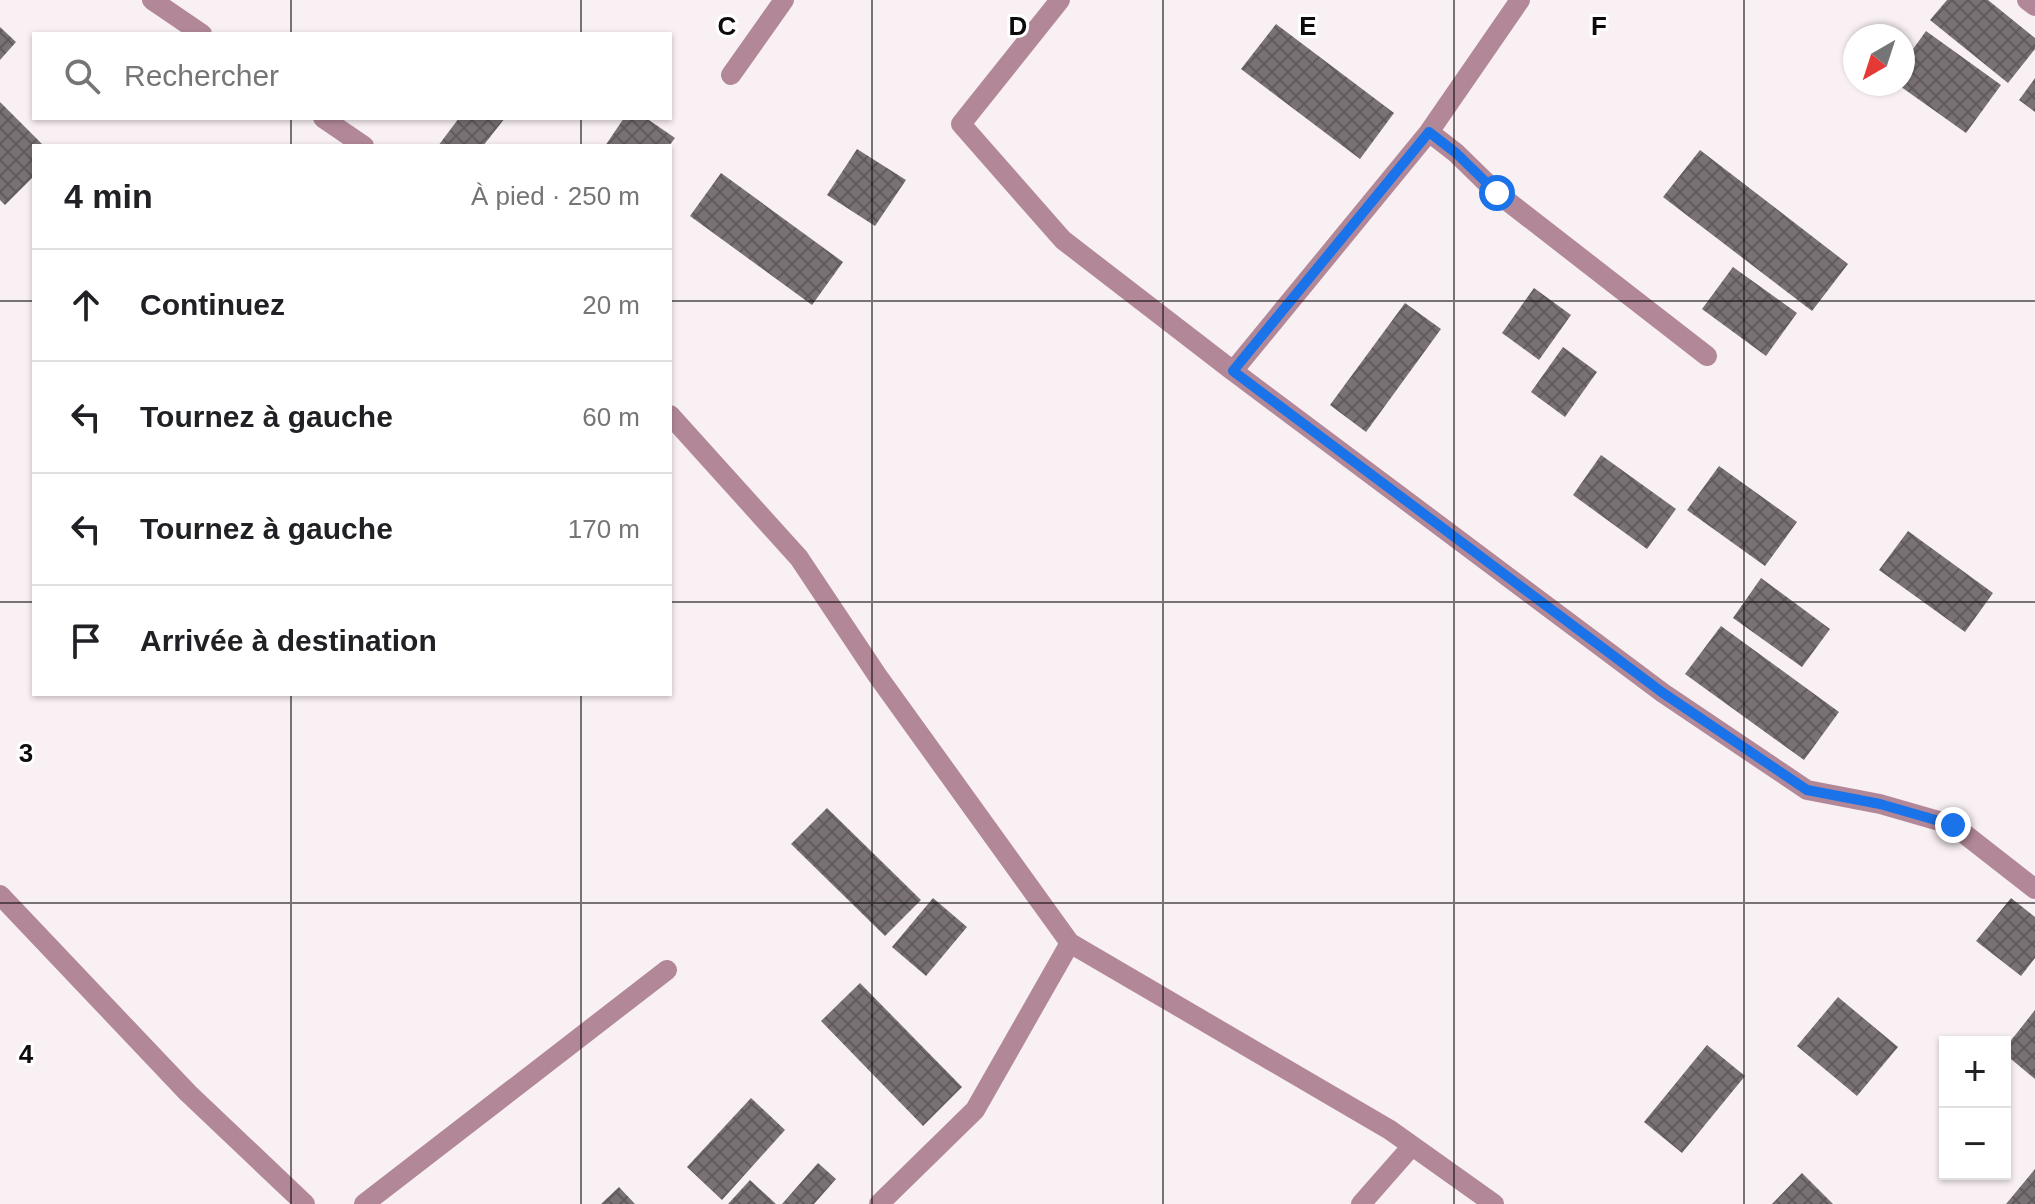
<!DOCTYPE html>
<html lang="fr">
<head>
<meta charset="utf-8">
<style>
	:root { --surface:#fff; --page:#f2f2f2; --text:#202124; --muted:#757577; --line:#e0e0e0 }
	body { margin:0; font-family:Arial,sans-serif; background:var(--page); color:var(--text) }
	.controls { position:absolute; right:24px; bottom:24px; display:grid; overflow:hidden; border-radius:0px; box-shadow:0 2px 6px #0004 }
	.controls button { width:72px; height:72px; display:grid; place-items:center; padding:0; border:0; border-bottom:2px solid var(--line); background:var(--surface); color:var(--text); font:40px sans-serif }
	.compass { position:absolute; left:1843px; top:24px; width:72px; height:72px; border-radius:50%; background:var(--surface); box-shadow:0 2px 6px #0004; rotate:219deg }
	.stop { position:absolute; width:24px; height:24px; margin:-18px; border:6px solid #1a73e8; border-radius:50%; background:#fff }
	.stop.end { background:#1a73e8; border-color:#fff; box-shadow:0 2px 8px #0008 }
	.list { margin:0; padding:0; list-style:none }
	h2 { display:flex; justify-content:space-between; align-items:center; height:104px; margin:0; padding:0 32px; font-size:34px }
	h2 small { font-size:26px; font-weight:400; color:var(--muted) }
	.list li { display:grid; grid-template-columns:52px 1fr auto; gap:24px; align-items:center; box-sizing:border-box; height:112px; padding:0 32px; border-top:2px solid var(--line) }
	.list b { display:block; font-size:30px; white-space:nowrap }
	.list em { font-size:26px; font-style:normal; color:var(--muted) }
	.icon { flex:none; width:44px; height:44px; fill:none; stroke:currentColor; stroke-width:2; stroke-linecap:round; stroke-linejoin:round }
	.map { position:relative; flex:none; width:2035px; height:1204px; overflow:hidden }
	.search { position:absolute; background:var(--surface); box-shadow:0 2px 6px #0004; left:32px; top:32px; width:640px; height:88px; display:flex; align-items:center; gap:20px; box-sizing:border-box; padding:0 28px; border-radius:0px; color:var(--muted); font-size:30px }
	.panel { position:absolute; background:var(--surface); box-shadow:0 2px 6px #0004; left:32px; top:144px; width:640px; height:552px; border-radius:0px }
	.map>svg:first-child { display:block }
	.building { fill:url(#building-cross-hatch) }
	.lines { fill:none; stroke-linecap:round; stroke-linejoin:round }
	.minor { stroke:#b28898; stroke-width:20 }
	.route { stroke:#1a73e8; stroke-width:10 }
	.grid { fill:none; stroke:#0e0b0c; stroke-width:2; stroke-opacity:0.55 }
	.grid-label { font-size:26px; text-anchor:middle; font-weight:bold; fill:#0e0b0c; stroke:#fff; stroke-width:6; stroke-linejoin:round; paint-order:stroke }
</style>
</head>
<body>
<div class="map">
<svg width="2035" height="1204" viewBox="0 0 2035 1204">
	<defs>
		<pattern id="building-cross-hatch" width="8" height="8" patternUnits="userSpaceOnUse" patternTransform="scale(2)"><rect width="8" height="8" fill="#797174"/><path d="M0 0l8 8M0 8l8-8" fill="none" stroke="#625b5e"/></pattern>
	</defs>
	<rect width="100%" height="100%" fill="#f9f0f3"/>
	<!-- building -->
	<path class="building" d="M1947,0H1988L2035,38V49L2008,83L1930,20Z
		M1276,24L1394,113L1360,159L1241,69Z
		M0,27L16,42L0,60Z
		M1926,31L2001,85L1966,133L1897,84H1903V63Z
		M2035,78V112L2019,100Z
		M0,102L44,146H34V176L5,205L0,200Z
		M459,118H505L483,146H438Z
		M624,118H646L675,138L669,146H605Z
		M857,149L906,180L875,226L827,195Z
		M1700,150L1848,264L1812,311L1663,197Z
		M721,173L843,262L812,305L690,216Z
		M1733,267L1797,313L1766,356L1702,309Z
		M1534,288L1571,315L1539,360L1502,333Z
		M1405,303L1441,329L1366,432L1330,405Z
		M1563,347L1597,372L1565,417L1531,392Z
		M1601,455L1676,509L1647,549L1573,495Z
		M1719,466L1797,522L1765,566L1687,510Z
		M1908,531L1993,593L1965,632L1879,570Z
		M1761,578L1830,629L1802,667L1733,618Z
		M1721,626L1839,712L1804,760L1685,674Z
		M827,808L921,900L885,936L791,844Z
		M933,898L967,927L926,976L892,947Z
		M2011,898L2035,917V958L2021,976L1976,941Z
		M860,983L962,1087L923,1126L821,1021Z
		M1838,997L1898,1047L1857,1096L1797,1046Z
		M2035,1010V1079L2005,1054V1048Z
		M1707,1045L1745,1076L1682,1153L1644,1122Z
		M751,1098L785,1130L722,1200L687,1167Z
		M818,1163L836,1179L814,1204H782Z
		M2035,1169V1204H2006Z
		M1802,1173L1833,1204H1772Z
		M750,1180L776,1204H728Z
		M619,1187L635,1204H601Z"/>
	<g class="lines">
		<!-- minor -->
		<path class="minor" d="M152,0L202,34
			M1060,0L961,124L1063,240L1233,371
			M1520,0L1429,132L1456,153L1497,193L1707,356
			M2027,0L2035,6
			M731,75L784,0
			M323,118L364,146
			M1429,132L1233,371L1663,693L1807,790L1880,804L1953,825L2035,889
			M670,415L799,558L877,675L1070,943L1390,1130L1494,1204
			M0,895L188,1093L305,1204
			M364,1204L667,970
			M879,1204L975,1110L1070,943
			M1361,1204L1412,1146"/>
	</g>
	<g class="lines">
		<!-- route -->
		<path class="route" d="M1497,193L1456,153L1429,132L1233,371L1663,693L1807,790L1880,804L1953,825"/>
	</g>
	<!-- grid -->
	<path class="grid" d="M291,0V34M581,0V34M872,0V1204M1163,0V1204M1454,0V1204M1744,0V1204M291,118V146M581,118V146M0,301H34M670,301H2035M0,602H34M670,602H2035M291,694V1204M581,694V1204M0,903H2035"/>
	<g class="grid-label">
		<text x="727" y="35">C</text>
		<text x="1018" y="35">D</text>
		<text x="1308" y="35">E</text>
		<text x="1599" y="35">F</text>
		<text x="26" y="762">3</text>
		<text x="26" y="1063">4</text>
	</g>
</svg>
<div class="controls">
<button>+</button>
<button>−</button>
</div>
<svg class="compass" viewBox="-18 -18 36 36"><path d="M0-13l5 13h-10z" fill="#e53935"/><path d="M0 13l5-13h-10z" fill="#757577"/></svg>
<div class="stop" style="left:1497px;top:193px"></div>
<div class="stop end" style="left:1953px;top:825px"></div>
<div class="search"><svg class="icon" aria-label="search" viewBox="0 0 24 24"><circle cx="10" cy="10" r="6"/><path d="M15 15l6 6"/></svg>Rechercher</div>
<section class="panel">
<h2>4 min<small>À pied · 250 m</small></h2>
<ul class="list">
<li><svg class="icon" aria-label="ahead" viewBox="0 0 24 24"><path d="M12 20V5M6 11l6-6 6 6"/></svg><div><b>Continuez</b></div><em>20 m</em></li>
<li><svg class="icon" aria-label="left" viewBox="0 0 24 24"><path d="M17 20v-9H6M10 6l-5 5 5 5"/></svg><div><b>Tournez à gauche</b></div><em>60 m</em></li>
<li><svg class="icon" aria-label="left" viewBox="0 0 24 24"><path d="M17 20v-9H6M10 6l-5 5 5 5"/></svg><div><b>Tournez à gauche</b></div><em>170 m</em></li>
<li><svg class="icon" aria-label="arrive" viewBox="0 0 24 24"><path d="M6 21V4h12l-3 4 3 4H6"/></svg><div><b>Arrivée à destination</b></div></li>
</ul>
</section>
</div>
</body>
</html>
